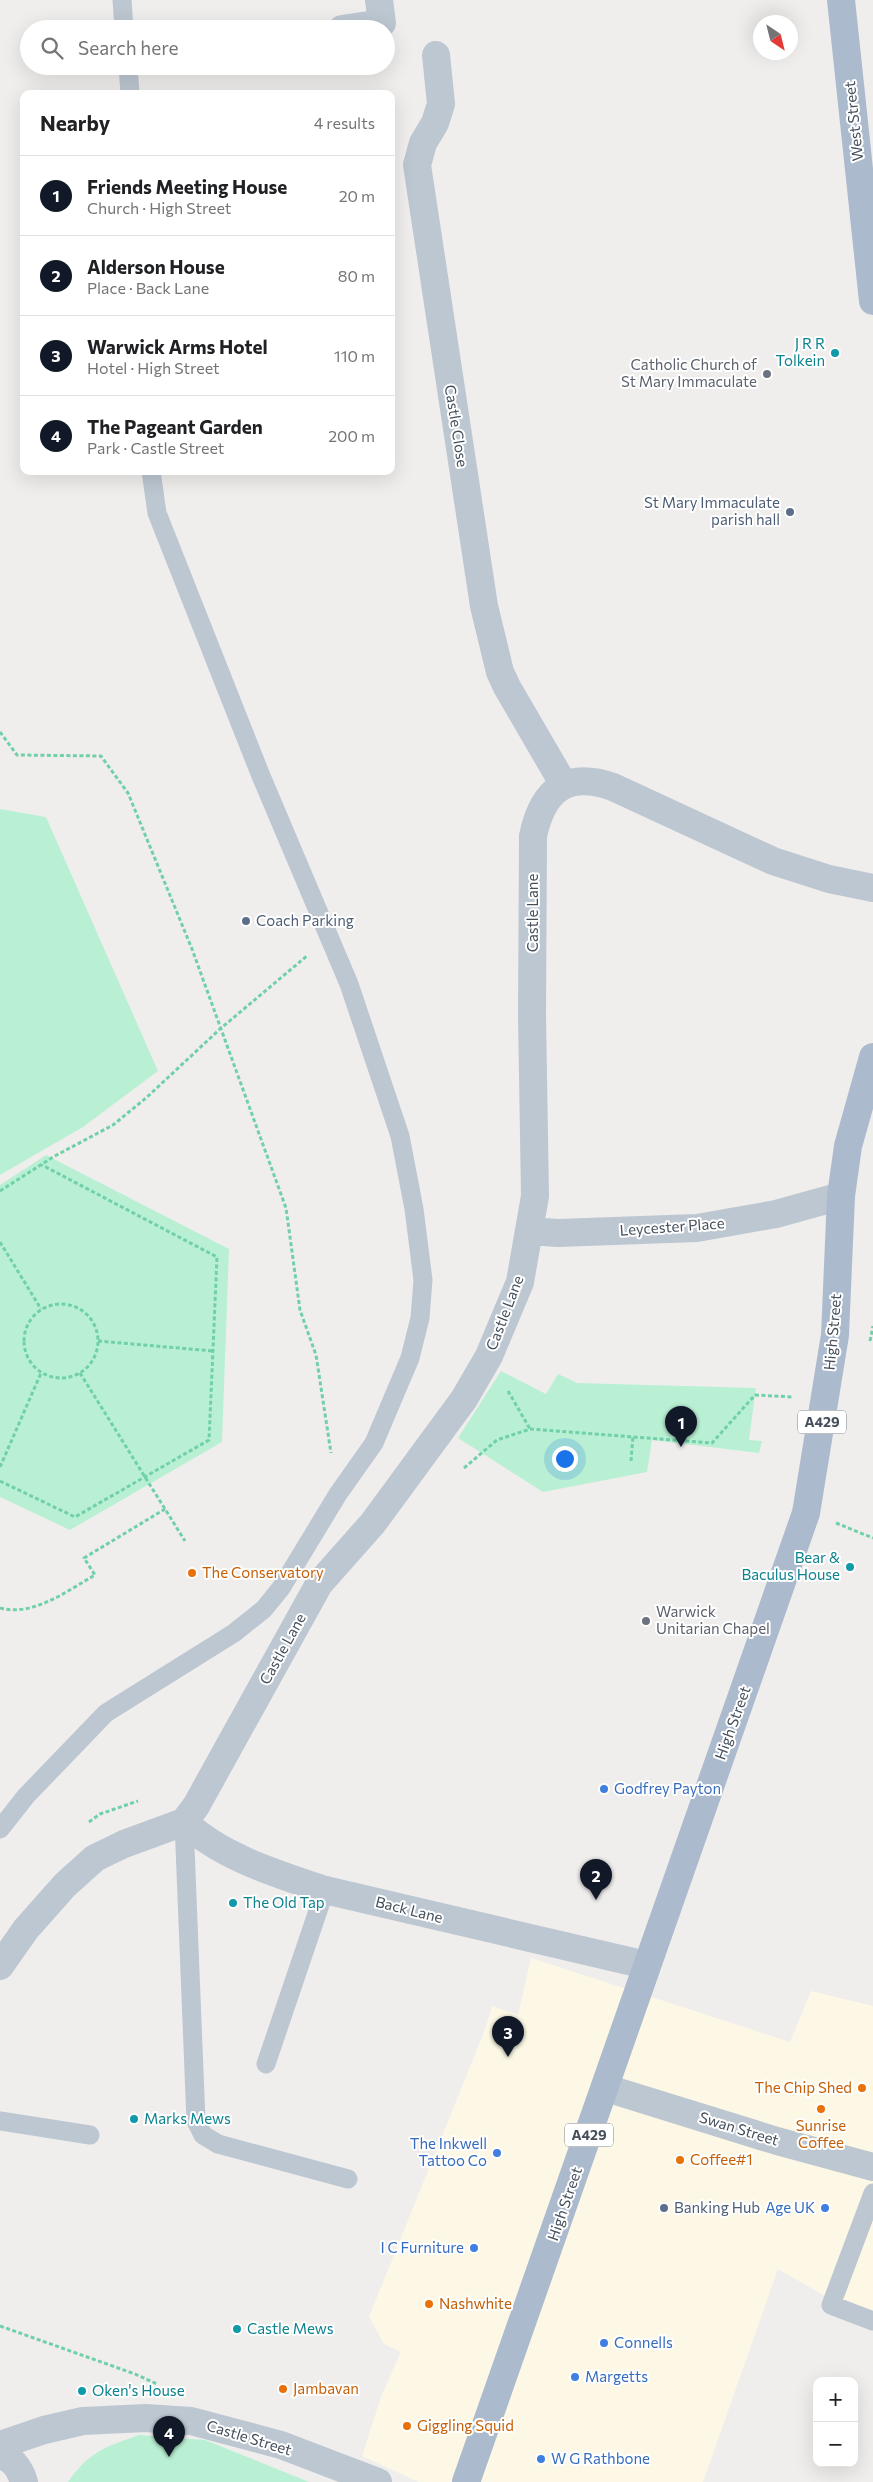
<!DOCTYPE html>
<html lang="en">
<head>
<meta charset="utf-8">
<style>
	:root { --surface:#fff; --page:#f6f6f6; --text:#202124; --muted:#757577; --line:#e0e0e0; --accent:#111827 }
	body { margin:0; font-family:Commissioner,sans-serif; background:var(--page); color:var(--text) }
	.controls { position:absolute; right:15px; bottom:15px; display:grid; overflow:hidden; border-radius:10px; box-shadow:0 5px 20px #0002 }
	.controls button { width:45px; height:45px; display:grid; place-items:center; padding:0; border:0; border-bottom:1px solid var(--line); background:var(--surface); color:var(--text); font:25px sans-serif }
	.compass { position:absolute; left:753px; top:15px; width:45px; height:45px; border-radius:50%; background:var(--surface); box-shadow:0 5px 20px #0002; rotate:145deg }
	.you { position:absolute; left:564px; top:1458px; width:18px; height:18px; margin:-12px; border:4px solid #fff; border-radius:50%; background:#1a73e8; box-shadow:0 0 0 8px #1a73e833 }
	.badge { display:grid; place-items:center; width:32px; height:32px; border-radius:50%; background:var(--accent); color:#fff; font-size:16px; font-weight:700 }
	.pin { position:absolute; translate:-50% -41px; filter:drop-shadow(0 1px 2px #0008) }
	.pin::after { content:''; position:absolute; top:26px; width:18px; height:15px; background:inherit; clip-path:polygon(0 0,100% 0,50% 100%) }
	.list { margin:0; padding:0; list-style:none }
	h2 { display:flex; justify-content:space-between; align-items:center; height:65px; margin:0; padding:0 20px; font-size:21px }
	h2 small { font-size:16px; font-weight:400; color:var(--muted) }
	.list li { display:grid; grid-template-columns:32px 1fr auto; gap:15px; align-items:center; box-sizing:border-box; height:80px; padding:0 20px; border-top:1px solid var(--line) }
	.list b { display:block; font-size:19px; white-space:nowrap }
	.list p { margin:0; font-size:16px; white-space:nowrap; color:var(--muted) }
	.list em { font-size:16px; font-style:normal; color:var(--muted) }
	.icon { flex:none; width:28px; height:28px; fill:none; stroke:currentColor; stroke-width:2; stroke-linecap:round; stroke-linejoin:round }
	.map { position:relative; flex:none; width:873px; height:2482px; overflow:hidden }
	.search { position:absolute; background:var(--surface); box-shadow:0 5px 20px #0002; left:20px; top:20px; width:375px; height:55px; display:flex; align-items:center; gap:12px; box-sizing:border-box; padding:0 18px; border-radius:28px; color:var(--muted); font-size:19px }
	.panel { position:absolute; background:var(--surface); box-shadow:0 5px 20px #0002; left:20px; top:90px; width:375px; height:385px; border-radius:10px }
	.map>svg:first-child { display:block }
	.commercial { fill:#fcf8e5 }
	.green { fill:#b9f0d3 }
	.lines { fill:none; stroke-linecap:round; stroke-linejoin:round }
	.path { stroke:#70d0a8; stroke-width:3; stroke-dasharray:4 2.5; stroke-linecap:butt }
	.lane { stroke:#bdc7d1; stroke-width:19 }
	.street { stroke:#bdc7d1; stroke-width:28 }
	.primary { stroke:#acbace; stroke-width:28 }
	.culture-dot { fill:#0f9aa8; stroke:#fff; stroke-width:2 }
	.worship-dot { fill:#6b7280; stroke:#fff; stroke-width:2 }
	.service-dot { fill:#5c6f8a; stroke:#fff; stroke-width:2 }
	.food-dot { fill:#e8710a; stroke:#fff; stroke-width:2 }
	.shop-dot { fill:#3f7fe0; stroke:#fff; stroke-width:2 }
	.labels { text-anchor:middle; stroke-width:4; stroke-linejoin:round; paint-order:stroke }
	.shield { fill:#fff; stroke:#7d848d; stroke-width:1 }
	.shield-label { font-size:14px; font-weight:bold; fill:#454f5c }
	.street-label { font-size:15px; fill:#454f5c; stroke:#fff }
	.culture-label { font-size:15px; fill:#0d838f; stroke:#fff; text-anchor:start }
	.worship-label { font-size:15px; fill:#5b616d; stroke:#fff; text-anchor:end }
	.service-label { font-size:15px; fill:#4e5e75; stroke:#fff; text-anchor:start }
	.food-label { font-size:15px; fill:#c56008; stroke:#fff; text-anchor:start }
	.shop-label { font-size:15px; fill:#366cbe; stroke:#fff; text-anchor:start }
</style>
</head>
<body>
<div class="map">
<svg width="873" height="2482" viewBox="0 0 873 2482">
	<rect width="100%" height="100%" fill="#f0eeed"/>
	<!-- commercial -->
	<path class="commercial" d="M531,1958L790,2042L811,1991L873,2006V2319L846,2308L778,2269L703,2482H419L362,2456L382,2394L401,2352L384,2344L369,2317L486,2027L492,2006L518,2015Z"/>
	<!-- green -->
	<path class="green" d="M0,809L46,817L158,1071L83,1127L0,1175Z
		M46,1155L229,1249L222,1442L70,1530L0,1497V1185Z
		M501,1371L546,1394L558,1374L577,1383L756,1388L749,1440L762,1441L759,1453L652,1440L647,1472L543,1492L458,1438Z
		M139,2435L205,2440L309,2482H68C90,2451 105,2447 139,2435Z"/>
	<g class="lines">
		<!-- path -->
		<path class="path" d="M0,732L17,755L101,756L128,793L192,949L286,1208L300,1310L316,1355L331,1453
			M0,1191L53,1157L113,1125L146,1098L220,1029L308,955
			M0,1242L41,1309
			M24 1341a37 37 0 1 1 74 0a37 37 0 1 1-74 0Z
			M98,1341L213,1351
			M870,1341L873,1326
			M80,1373L185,1541
			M508,1391L530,1429
			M631,1461L633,1436
			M0,1467L41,1373
			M464,1468L497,1440L530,1429L712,1443L755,1395L793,1397
			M0,1481L75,1517L209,1440L217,1257L42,1165
			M836,1523L873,1538
			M0,1608C33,1617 67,1591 95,1575L84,1558L165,1509
			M89,1822L100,1814L138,1801
			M0,2326L135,2374L157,2384"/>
		<!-- lane -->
		<path class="lane" d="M122,0L124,29
			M128,66L130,94
			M184,1822L196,2121L203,2135L218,2144L348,2179
			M0,1829L26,1796L106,1713L234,1633L264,1609L281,1588L338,1494L374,1443L410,1358L420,1318L423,1280L414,1209L400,1136L349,984L261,776L157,513L151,471
			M266,2064L325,1890
			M0,2121L90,2135
			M873,2193L831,2305L873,2321"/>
		<!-- street -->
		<path class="street" d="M342,29L382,23L379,0
			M436,55L441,104L435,123L423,143L417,165L484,606L500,672L507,687L564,785
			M529,1231L558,1233L697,1228L776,1214L841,1196
			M184,1822C223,1858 275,1873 325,1890L646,1965
			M0,1966L26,1929L65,1885L95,1858L124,1844L184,1822L196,1806L319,1584L373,1523L464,1399L489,1356L520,1282L535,1196L532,1016L533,836C543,789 567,771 613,787L773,861L829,879L873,888
			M606,2088L777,2141L873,2167
			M0,2445L44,2430L83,2421L146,2418L191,2421L281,2445L378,2482
			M0,2455C14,2459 20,2469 24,2482"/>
		<!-- primary -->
		<path class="primary" d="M841,0L873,301
			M466,2482L806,1513L835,1335L841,1196L848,1146L873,1057"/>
	</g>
	<!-- markers -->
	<g class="culture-dot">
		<circle cx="835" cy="353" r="5"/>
		<circle cx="850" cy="1567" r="5"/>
		<circle cx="233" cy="1903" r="5"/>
		<circle cx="134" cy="2119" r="5"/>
		<circle cx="237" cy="2329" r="5"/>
		<circle cx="82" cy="2391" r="5"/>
	</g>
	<g class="worship-dot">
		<circle cx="767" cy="374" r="5"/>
		<circle cx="646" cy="1621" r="5"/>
	</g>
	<g class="service-dot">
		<circle cx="790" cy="512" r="5"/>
		<circle cx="246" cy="921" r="5"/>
		<circle cx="664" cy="2208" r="5"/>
	</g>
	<g class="food-dot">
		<circle cx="192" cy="1573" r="5"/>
		<circle cx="862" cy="2088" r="5"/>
		<circle cx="821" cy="2109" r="5"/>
		<circle cx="680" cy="2160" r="5"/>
		<circle cx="429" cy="2304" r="5"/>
		<circle cx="283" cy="2389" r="5"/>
		<circle cx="407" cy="2426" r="5"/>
	</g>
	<g class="shop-dot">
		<circle cx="604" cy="1789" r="5"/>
		<circle cx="497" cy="2153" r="5"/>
		<circle cx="825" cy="2208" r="5"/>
		<circle cx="474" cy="2248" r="5"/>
		<circle cx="604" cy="2343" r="5"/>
		<circle cx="575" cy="2377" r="5"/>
		<circle cx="541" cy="2459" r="5"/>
	</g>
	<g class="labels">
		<!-- shield labels -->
		<g class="shield">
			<rect x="798" y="1410.5" width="48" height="23" rx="4"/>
			<rect x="565" y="2123.5" width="48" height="23" rx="4"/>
		</g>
		<g class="shield-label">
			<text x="822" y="1427">A429</text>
			<text x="589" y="2140">A429</text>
		</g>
		<!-- street labels -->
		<g class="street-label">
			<text transform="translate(854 121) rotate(-96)" y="5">West Street</text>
			<text transform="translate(456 426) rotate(81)" y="5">Castle Close</text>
			<text transform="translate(533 913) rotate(-90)" y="5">Castle Lane</text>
			<text transform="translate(672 1227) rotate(-4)" y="5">Leycester Place</text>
			<text transform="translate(505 1313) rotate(-69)" y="5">Castle Lane</text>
			<text transform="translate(833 1332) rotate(-85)" y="5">High Street</text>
			<text transform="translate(283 1649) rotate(-61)" y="5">Castle Lane</text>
			<text transform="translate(733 1723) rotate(-70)" y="5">High Street</text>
			<text transform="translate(409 1910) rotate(14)" y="5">Back Lane</text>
			<text transform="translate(739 2129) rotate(17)" y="5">Swan Street</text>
			<text transform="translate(565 2204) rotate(-71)" y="5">High Street</text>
			<text transform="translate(249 2438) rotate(17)" y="5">Castle Street</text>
		</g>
		<!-- culture labels -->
		<g class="culture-label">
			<text x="825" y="349" text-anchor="end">J R R<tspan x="825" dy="17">Tolkein</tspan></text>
			<text x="840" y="1563" text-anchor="end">Bear &amp;<tspan x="840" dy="17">Baculus House</tspan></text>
			<text x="243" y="1908">The Old Tap</text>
			<text x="144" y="2124">Marks Mews</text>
			<text x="247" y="2334">Castle Mews</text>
			<text x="92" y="2396">Oken's House</text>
		</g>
		<!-- worship labels -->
		<g class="worship-label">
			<text x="757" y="370">Catholic Church of<tspan x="757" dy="17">St Mary Immaculate</tspan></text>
			<text x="656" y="1617" text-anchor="start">Warwick<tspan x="656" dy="17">Unitarian Chapel</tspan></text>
		</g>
		<!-- service labels -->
		<g class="service-label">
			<text x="780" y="508" text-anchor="end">St Mary Immaculate<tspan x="780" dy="17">parish hall</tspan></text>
			<text x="256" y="926">Coach Parking</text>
			<text x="674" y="2213">Banking Hub</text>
		</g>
		<!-- food labels -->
		<g class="food-label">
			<text x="202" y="1578">The Conservatory</text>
			<text x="852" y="2093" text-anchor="end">The Chip Shed</text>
			<text x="821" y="2131" text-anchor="middle">Sunrise<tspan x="821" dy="17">Coffee</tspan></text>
			<text x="690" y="2165">Coffee#1</text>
			<text x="439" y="2309">Nashwhite</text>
			<text x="293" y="2394">Jambavan</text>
			<text x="417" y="2431">Giggling Squid</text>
		</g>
		<!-- shop labels -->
		<g class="shop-label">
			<text x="614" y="1794">Godfrey Payton</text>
			<text x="487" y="2149" text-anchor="end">The Inkwell<tspan x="487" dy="17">Tattoo Co</tspan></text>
			<text x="815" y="2213" text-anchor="end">Age UK</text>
			<text x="464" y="2253" text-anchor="end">I C Furniture</text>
			<text x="614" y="2348">Connells</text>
			<text x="585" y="2382">Margetts</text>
			<text x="551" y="2464">W G Rathbone</text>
		</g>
	</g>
</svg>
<div class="controls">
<button>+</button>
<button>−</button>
</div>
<svg class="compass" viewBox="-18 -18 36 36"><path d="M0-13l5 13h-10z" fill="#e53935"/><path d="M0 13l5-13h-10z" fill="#757577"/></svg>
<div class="you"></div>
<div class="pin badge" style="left:681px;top:1447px">1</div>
<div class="pin badge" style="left:596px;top:1900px">2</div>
<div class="pin badge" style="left:508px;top:2057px">3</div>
<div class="pin badge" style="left:169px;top:2457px">4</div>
<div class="search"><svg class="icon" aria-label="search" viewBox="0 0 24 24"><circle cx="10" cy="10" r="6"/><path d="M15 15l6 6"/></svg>Search here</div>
<section class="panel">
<h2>Nearby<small>4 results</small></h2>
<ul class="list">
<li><span class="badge">1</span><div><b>Friends Meeting House</b><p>Church · High Street</p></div><em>20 m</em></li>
<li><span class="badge">2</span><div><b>Alderson House</b><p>Place · Back Lane</p></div><em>80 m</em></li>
<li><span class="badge">3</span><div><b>Warwick Arms Hotel</b><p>Hotel · High Street</p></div><em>110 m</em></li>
<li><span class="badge">4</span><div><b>The Pageant Garden</b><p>Park · Castle Street</p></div><em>200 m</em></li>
</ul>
</section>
</div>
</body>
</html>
